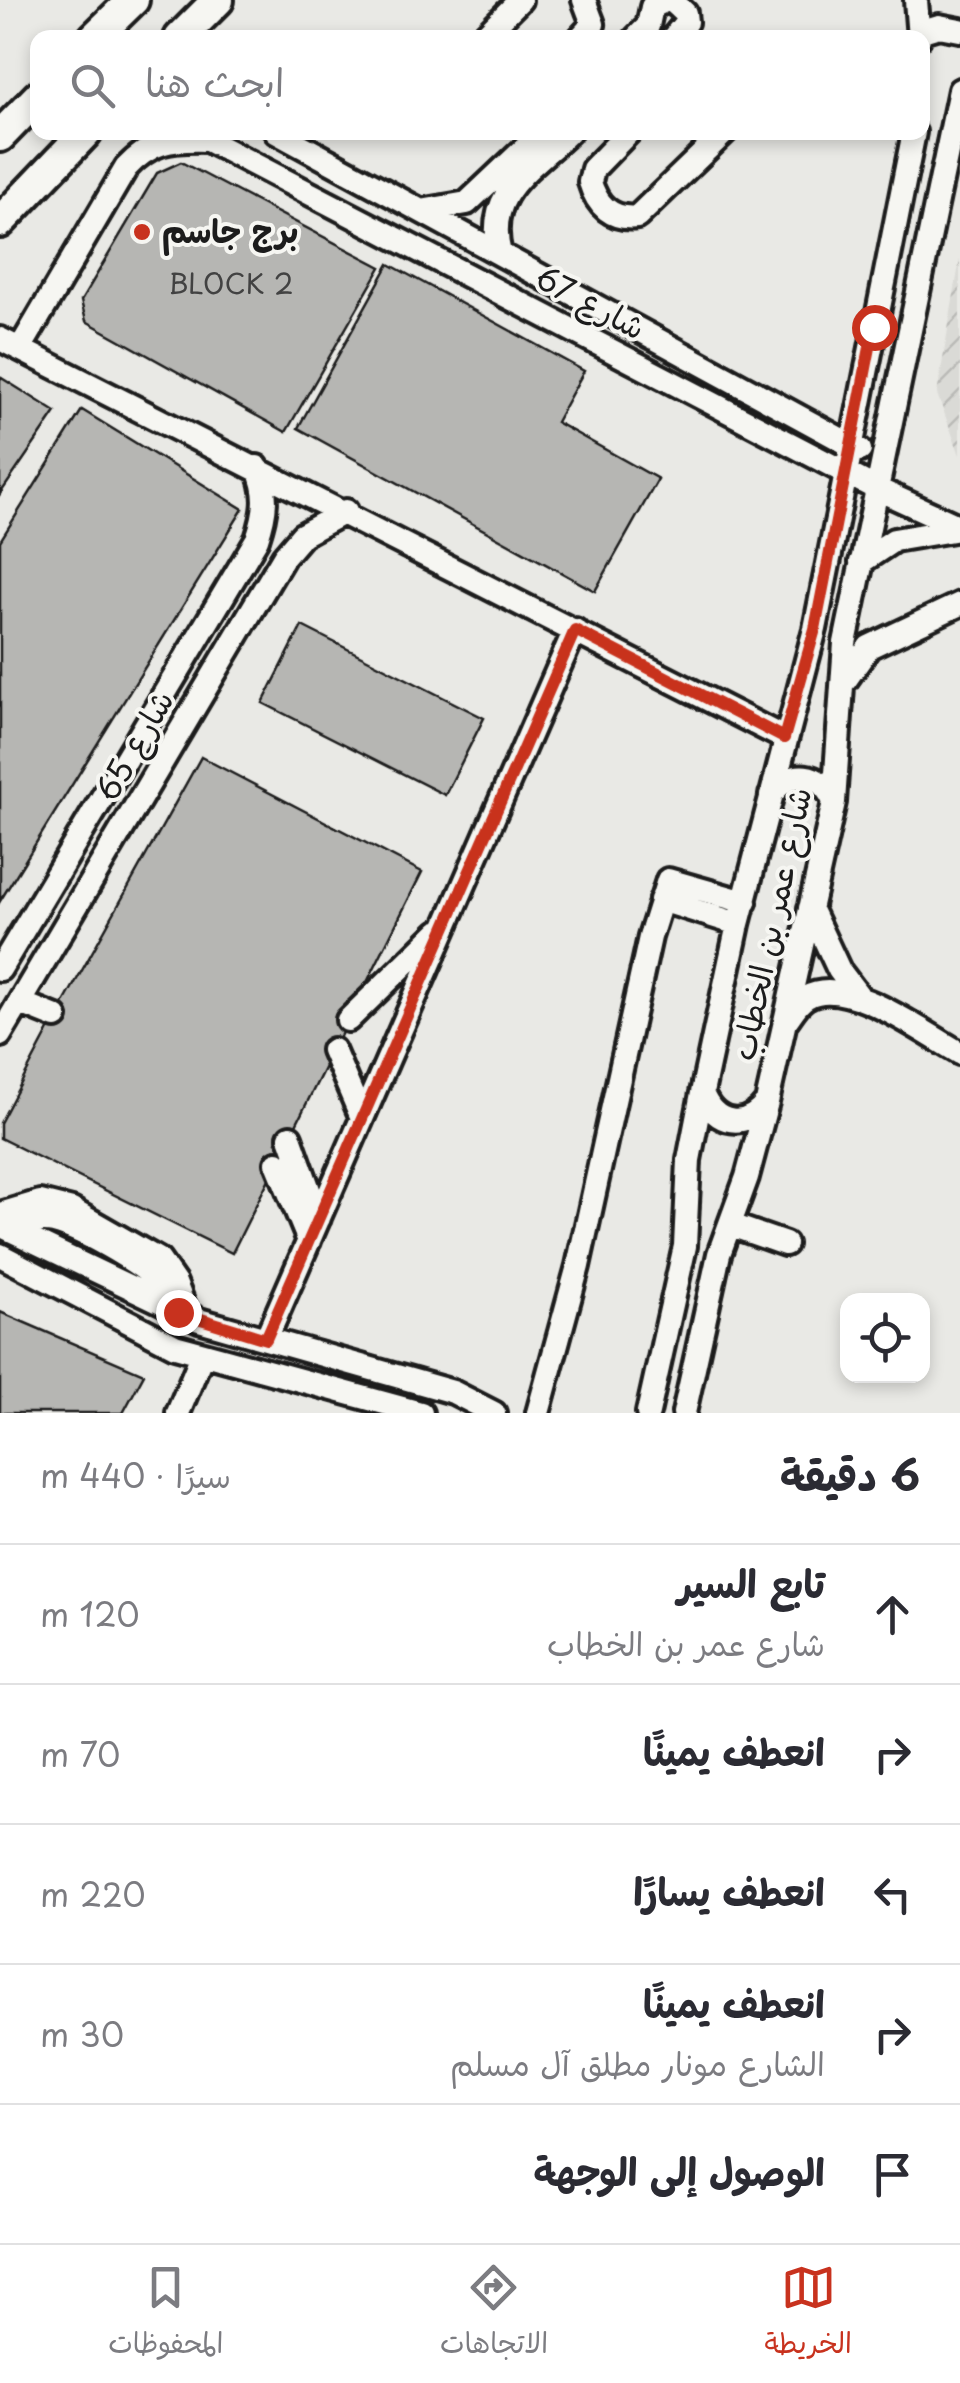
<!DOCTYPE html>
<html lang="ar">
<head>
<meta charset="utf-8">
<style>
	:root { --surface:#fff; --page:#f2f2f3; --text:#2b2b33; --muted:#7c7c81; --line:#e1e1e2; --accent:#c8321e }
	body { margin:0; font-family:"Playpen Sans","Playpen Sans Arabic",sans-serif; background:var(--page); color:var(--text); direction:rtl }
	.controls { position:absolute; right:30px; bottom:30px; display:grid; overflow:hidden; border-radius:20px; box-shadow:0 5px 15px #0003 }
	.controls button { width:90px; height:90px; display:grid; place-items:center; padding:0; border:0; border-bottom:2px solid var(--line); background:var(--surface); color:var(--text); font:50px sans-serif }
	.stop { position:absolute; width:30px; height:30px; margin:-22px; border:8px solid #c8321e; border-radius:50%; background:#fff }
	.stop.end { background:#c8321e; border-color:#fff; box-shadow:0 2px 10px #0008 }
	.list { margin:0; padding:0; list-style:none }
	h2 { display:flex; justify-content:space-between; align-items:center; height:130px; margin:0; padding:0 40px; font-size:42px }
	h2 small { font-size:32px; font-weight:400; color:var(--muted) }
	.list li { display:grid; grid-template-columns:65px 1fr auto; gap:30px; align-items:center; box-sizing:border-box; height:140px; padding:0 40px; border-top:2px solid var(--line) }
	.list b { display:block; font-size:38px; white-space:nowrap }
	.list p { margin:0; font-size:32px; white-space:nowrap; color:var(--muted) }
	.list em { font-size:32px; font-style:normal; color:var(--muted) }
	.icon { flex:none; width:55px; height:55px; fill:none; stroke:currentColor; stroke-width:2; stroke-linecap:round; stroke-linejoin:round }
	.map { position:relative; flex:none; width:960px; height:1413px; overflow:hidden; direction:ltr }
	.search { position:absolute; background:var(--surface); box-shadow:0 5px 15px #0003; left:30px; right:30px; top:30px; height:110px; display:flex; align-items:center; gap:25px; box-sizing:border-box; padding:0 35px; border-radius:20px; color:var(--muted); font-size:38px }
	.sheet { height:830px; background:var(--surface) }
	nav { display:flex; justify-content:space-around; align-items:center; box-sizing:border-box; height:140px; border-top:2px solid var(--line); background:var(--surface); font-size:28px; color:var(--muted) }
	nav a { display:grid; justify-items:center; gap:5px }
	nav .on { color:var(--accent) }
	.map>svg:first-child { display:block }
	.industrial { fill:url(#industrial-furrows) }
	.building { fill:#b6b6b3; stroke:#1c1c1c; stroke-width:2.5 }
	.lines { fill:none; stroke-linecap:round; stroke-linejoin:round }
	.minor-casing { stroke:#1c1c1c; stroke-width:30 }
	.major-casing { stroke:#1c1c1c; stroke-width:38 }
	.minor { stroke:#f6f6f2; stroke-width:22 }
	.major { stroke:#f6f6f2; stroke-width:30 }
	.route { stroke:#c8321e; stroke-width:12 }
	.poi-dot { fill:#c8321e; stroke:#f6f6f2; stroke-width:4 }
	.labels { text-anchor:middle; stroke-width:8; stroke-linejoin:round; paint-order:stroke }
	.number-label { font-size:28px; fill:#424242 }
	.poi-label { font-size:32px; font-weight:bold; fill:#1c1c1c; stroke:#f6f6f2; text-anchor:start }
	.street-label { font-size:32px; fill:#1c1c1c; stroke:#f6f6f2 }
</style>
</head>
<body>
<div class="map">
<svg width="960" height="1413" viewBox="0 0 960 1413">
	<defs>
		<pattern id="industrial-furrows" width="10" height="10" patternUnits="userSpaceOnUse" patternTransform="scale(2.5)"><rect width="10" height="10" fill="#dadad6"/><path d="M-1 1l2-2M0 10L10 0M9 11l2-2" fill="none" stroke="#babab7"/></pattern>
	</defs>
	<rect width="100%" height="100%" fill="#e9e9e5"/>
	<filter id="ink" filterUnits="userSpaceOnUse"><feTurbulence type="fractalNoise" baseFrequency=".01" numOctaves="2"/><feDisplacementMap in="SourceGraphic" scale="20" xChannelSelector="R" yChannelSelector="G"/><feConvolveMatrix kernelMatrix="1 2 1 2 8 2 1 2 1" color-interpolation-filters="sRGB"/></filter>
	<g filter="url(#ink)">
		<!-- industrial -->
		<path class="industrial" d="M960,259V455L937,394Z"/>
		<!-- building -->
		<path class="building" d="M181,162L381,267L286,432L86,321L81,301L157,173Z
			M389,264L584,371L556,422L658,479L595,591L298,428Z
			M0,377L56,412L0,494Z
			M82,410L243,509L0,901V541Z
			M302,626L484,718L445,795L263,703Z
			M201,757L422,872L232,1253L0,1138V1123L56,1017Z
			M0,1312L144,1374L123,1413H0Z"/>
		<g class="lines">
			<defs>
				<path id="minor" d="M671,0L685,13L686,22L673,38
					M916,0L919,38
					M919,32L939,26L960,30
					M482,38L520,0
					M580,38L593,24L584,0
					M636,38L648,26L652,7L667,0
					M192,132L875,488L960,527
					M276,132L860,450
					M629,132L593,169L590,182C597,206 612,220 637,217L725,132
					M421,211L467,203L542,132
					M500,254C484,193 529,171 569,132
					M0,339L784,738
					M21,347L126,168C151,141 171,139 206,140
					M861,562L894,540L959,529
					M845,681L869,647L960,604
					M771,795C791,768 821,771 834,802
					M661,900L738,924
					M810,908L839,970L858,995
					M0,969L257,539C266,512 269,494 257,467
					M21,1003L56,1017
					M348,1020L438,932
					M786,1021C792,1013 798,1002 807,997C846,974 925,1034 960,1053
					M0,1035L284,556L302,535L346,511
					M333,1050L362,1118
					M702,1093C715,1126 746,1130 767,1102
					M290,1137L319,1218
					M277,1163L309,1241
					M0,1214L40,1202L72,1210L159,1260L175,1283L188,1316
					M0,1225L199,1320L453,1392L494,1413
					M731,1225L785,1244
					M9,1229C23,1224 38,1219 54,1222C82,1229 151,1268 168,1291
					M0,1255L175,1346L421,1413
					M266,1339L575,630
					M178,1413L202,1355
					M538,1413L578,1266L650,937L668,880L745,902
					M648,1413L685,1246L689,1160L702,1093L738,924L815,629L914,132
					M684,1413L719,1254L747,1177L767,1102L834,802L845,643L960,90"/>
				<path id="major" d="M94,38L133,0
					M180,38L218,0
					M0,136L38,97
					M0,222L86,132"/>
			</defs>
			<!-- minor casing -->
			<use href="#minor" class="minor-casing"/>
			<!-- major casing -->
			<use href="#major" class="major-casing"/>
			<!-- minor -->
			<use href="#minor" class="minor"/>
			<!-- major -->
			<use href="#major" class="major"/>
		</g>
	</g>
	<g class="lines" filter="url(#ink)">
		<!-- route -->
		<path class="route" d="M178,1312L266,1339L575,630L784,738L815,629L874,327"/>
	</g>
	<!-- markers -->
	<circle class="poi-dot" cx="142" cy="232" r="10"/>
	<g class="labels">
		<!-- number labels -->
		<g class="number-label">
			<text x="231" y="294">BLOCK 2</text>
		</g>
		<!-- poi labels -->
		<g class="poi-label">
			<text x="162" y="243">برج جاسم</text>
		</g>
		<!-- street labels -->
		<g class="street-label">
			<text transform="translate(590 303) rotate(28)" y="11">شارع 67</text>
			<text transform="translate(135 746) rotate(-60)" y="11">شارع 65</text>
			<text transform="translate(772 924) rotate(-78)" y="11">شارع عمر بن الخطاب</text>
		</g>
	</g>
</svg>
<div class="controls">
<button><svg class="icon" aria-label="locate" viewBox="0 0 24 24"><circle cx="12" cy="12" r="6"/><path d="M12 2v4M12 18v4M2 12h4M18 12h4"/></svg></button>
</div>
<div class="stop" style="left:874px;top:327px"></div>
<div class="stop end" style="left:178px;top:1312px"></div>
<div class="search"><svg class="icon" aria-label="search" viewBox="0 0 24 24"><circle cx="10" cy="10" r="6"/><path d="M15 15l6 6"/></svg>ابحث هنا</div>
</div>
<section class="sheet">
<h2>6 دقيقة<small>سيرًا · 440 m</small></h2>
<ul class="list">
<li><svg class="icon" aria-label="ahead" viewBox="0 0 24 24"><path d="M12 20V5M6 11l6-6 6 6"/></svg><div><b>تابع السير</b><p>شارع عمر بن الخطاب</p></div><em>120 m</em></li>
<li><svg class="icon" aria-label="right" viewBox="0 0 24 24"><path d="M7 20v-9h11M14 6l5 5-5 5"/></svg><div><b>انعطف يمينًا</b></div><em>70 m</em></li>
<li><svg class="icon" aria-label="left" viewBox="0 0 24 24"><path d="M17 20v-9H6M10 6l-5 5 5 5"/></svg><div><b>انعطف يسارًا</b></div><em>220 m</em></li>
<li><svg class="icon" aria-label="right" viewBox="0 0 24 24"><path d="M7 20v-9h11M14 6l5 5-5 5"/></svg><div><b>انعطف يمينًا</b><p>الشارع مونار مطلق آل مسلم</p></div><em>30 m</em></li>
<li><svg class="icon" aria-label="arrive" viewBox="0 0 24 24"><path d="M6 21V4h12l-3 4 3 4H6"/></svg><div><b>الوصول إلى الوجهة</b></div></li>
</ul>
</section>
<nav>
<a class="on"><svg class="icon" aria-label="map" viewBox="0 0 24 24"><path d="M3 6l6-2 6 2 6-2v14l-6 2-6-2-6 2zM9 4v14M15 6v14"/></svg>الخريطة</a>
<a><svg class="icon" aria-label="directions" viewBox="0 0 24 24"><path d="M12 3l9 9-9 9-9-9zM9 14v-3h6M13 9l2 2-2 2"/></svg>الاتجاهات</a>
<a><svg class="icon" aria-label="saved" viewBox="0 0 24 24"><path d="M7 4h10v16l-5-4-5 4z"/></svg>المحفوظات</a>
</nav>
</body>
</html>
